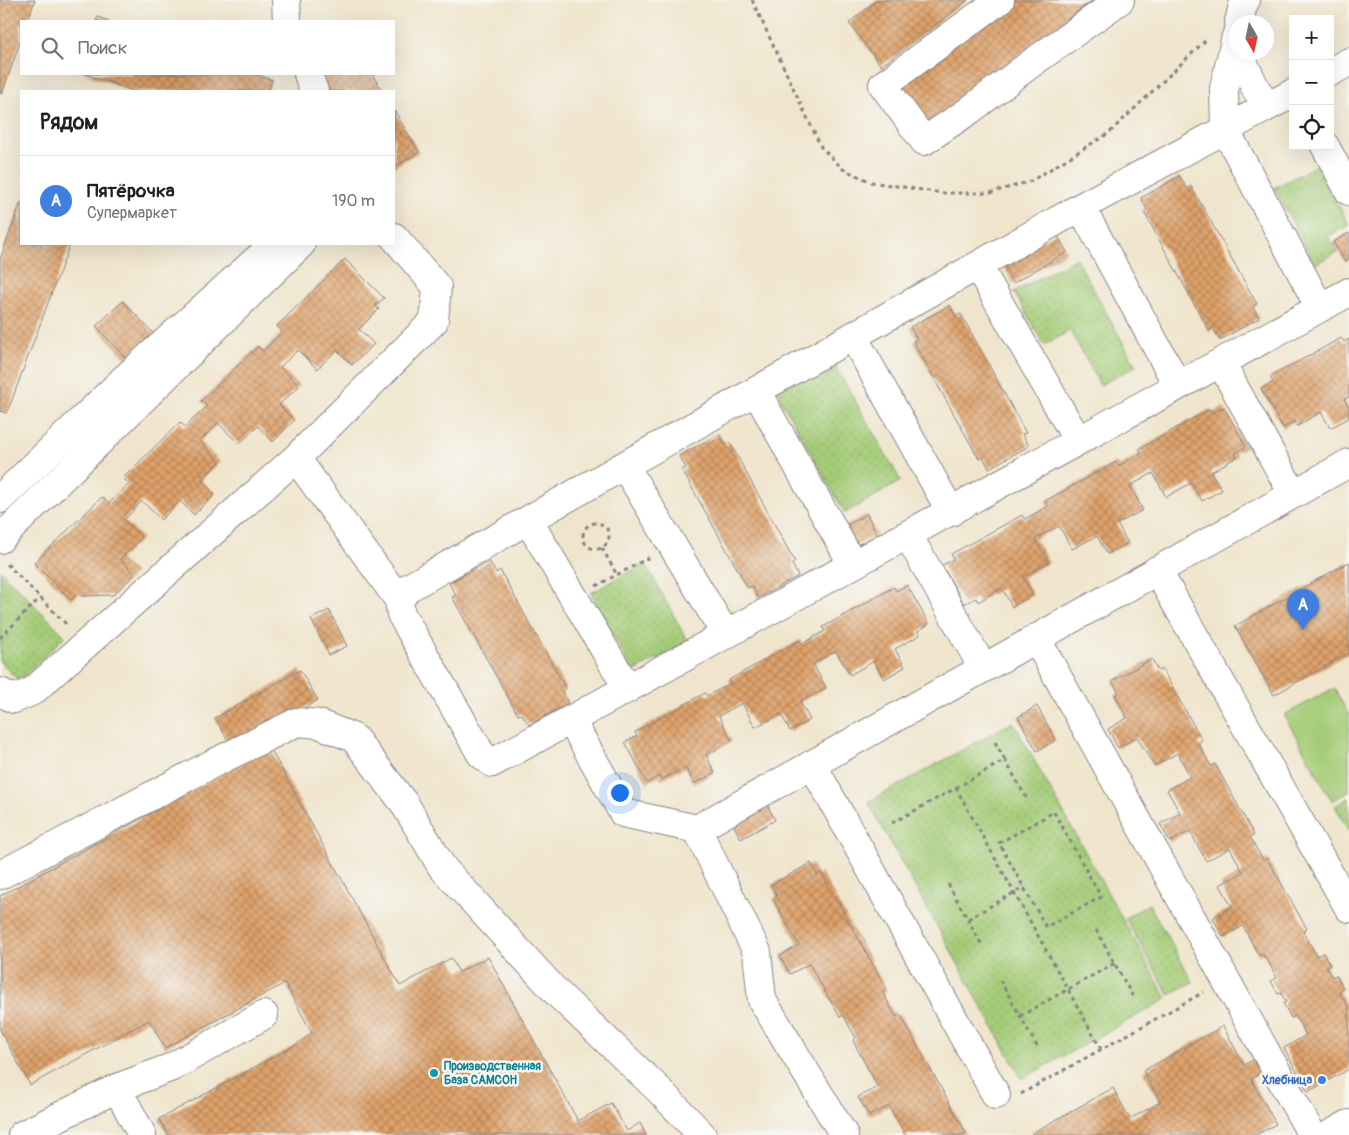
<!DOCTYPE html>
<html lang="ru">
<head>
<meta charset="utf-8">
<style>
	:root { --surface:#fff; --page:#f6f6f6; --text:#202124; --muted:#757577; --line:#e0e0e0; --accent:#db2777 }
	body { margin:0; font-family:Pangolin,sans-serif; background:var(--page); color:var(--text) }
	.controls { position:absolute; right:15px; top:15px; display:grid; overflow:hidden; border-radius:0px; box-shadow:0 5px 20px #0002 }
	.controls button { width:45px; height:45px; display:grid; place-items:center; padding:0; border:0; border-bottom:1px solid var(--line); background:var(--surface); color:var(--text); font:25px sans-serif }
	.compass { position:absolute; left:1229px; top:15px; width:45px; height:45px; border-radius:50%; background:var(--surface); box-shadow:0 5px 20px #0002; rotate:171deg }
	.you { position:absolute; left:619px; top:792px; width:18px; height:18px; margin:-12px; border:4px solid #fff; border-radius:50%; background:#1a73e8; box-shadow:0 0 0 8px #1a73e833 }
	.badge { display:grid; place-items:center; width:32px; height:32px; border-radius:50%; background:var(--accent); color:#fff; font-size:16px; font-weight:700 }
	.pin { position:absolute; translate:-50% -41px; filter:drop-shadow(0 1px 2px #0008) }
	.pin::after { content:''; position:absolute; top:26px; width:18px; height:15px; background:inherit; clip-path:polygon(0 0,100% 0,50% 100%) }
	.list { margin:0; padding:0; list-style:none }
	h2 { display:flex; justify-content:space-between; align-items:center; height:65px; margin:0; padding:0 20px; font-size:21px }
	h2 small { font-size:16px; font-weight:400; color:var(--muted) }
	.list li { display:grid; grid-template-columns:32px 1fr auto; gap:15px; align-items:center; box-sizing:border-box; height:90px; padding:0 20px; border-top:1px solid var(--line) }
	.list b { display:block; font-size:19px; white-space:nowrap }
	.list p { margin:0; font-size:16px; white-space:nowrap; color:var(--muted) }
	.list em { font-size:16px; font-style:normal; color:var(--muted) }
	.icon { flex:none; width:28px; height:28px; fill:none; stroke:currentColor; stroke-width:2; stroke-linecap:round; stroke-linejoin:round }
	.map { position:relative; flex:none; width:1349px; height:1135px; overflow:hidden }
	.search { position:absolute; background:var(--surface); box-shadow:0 5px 20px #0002; left:20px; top:20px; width:375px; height:55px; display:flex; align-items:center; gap:12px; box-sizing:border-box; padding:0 18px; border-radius:0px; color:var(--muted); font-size:19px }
	.panel { position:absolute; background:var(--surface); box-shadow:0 5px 20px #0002; left:20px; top:90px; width:375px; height:155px; border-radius:0px }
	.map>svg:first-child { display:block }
	.park { fill:url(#park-dots); stroke:#637759 }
	.pitch { fill:#a4cc77; stroke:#637759 }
	.building { fill:url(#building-cross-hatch) }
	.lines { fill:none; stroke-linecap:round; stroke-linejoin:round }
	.minor-casing { stroke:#898484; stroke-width:30 }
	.path { stroke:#898484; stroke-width:3; stroke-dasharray:4 4; stroke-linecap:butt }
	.minor { stroke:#fff; stroke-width:28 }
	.culture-dot { fill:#0f9aa8; stroke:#f6f6f2; stroke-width:2 }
	.shop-dot { fill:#3f7fe0; stroke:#f6f6f2; stroke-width:2 }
	.labels { text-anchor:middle; stroke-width:5; stroke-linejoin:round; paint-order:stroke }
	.culture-label { font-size:12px; font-weight:bold; fill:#0d838f; stroke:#f6f6f2; text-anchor:start }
	.shop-label { font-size:12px; font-weight:bold; fill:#366cbe; stroke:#f6f6f2; text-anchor:end }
</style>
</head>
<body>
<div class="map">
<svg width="1349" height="1135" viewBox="0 0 1349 1135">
	<defs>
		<pattern id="park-dots" width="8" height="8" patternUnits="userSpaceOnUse" patternTransform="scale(1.25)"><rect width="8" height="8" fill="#a4cc77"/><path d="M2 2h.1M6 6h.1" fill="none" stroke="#8daf68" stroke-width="1.8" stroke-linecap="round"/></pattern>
		<pattern id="building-cross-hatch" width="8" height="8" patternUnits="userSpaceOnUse" patternTransform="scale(1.25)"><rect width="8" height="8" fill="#dfa26a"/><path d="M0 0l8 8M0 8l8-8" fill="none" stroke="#b48458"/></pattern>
	</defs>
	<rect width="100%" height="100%" fill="#f6f6f2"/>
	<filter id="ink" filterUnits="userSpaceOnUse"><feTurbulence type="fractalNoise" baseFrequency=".02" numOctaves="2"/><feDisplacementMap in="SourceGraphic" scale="10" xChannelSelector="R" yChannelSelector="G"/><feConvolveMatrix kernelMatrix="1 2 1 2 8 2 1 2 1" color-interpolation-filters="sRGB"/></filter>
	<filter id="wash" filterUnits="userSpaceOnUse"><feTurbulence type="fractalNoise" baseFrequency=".0096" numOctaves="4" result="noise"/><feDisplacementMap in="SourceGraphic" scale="20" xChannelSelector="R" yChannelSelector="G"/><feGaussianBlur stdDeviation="1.12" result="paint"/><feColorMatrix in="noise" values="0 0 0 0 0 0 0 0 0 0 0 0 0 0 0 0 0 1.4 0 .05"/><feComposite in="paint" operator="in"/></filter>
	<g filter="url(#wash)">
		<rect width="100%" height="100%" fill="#f0e5cc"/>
		<!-- park -->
		<path class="park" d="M1317,165L1349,225L1328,236L1337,252L1315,264L1274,188Z
			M1076,258L1136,366L1100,385L1070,331L1044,345L1014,292Z
			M831,359L901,481L845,513L775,390Z
			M645,563L688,642L633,672L591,593Z
			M0,570L65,636L19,681L0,662Z
			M1013,722L1167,999L1022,1079L868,802Z
			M1349,798V832L1335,806Z
			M1149,904L1193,982L1169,995L1125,918Z"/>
		<!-- pitch -->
		<path class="pitch" d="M1334,688L1349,715V791L1332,801L1284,715Z"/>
		<g id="blocks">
			<!-- building -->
			<path class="building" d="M0,0H35L28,21H21V39L2,94L0,93Z
				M877,0H968L881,66L849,23Z
				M1013,0H1093L926,126L896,87Z
				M98,17L109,21H96Z
				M85,74H255L272,80L268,91H133Z
				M312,74H372L382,91H322Z
				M394,110L419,152L394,167Z
				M1180,176L1187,189L1191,186L1257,304L1253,307L1259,318L1220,340L1213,328L1209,331L1144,212L1147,210L1141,198Z
				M21,202V244H70L7,413L0,411V259Z
				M1056,233L1067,252L1013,283L1002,263Z
				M1349,233V260L1345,262L1333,242Z
				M345,259L384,298L375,306L379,309L359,329L374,344L352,365L337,350L317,369L298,350L280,367L299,386L279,405L294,420L273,442L258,426L239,444L218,423L200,441L220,462L201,480L215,494L194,515L180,501L161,520L142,501L124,520L142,538L120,559L135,574L113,595L82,596L79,593L71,600L34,563L102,497L109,503L129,484L123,478L180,422L185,427L207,406L201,401L258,346L263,351L282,332L277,326Z
				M123,301L155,335L127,360L96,326Z
				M950,305L956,316L961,314L1026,433L1022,434L1029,446L989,468L983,457L979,459L913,341L917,339L910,327Z
				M1341,338L1344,342L1349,339V397L1344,399L1349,408V418L1330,428L1321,412L1297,426L1295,421L1283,428L1261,389L1273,382L1270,377Z
				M1224,407L1246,447L1235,453L1237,457L1211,472L1222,490L1202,501L1191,483L1166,497L1153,473L1130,486L1143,510L1117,524L1128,543L1107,554L1097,536L1072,549L1059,526L1035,539L1049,562L1023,577L1033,595L1012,607L1002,588L978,602L976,598L964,604L942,565L954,559L951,554L1022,515L1025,519L1048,506L1045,501L1116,462L1118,466L1142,453L1139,449L1210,409L1212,413Z
				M719,434L726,445L730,443L795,562L792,564L798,576L758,598L752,586L748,588L682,470L686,468L679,456Z
				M867,514L877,535L853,547L843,527Z
				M489,561L496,573L500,570L566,689L562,691L568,703L529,725L522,714L518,715L452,597L456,595L449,583Z
				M1349,562V653L1274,695L1235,626Z
				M907,585L929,624L918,631L920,635L895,649L905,667L884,679L874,661L850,675L836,651L813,664L826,688L800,702L810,720L790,731L781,714L755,727L742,703L719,716L732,741L706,755L715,773L694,784L685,767L661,780L659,776L647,783L625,742L637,736L635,732L705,693L707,696L731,683L729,680L800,640L802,644L825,631L823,627L894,587L896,591Z
				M329,610L347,646L329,655L311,619Z
				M1152,659L1158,671L1162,669L1202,740L1198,743L1211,766L1215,764L1254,835L1250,837L1263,860L1267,858L1307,929L1303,932L1317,956L1323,953L1330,965L1326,967L1332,977L1336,975L1343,988L1339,991L1349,1008V1069L1308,1092L1284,1048L1306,1035L1295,1016L1291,1018L1283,1003L1286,1002L1281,993L1278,994L1271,981L1277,978L1270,965L1263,954L1259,956L1243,926L1223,937L1213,918L1232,907L1220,885L1243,872L1230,848L1206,861L1190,831L1170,842L1160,824L1180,813L1167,790L1190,777L1178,753L1154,766L1137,737L1118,748L1108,729L1127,718L1115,695L1119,693L1112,681Z
				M300,670L318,700L233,749L215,718Z
				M1037,706L1056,740L1037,751L1018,717Z
				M270,748L400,986L451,958L459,972L488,957L578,1121L611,1103L627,1131L640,1123L646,1135H168L159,1119L299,1043L312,1033L285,983L165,1048L149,1020L30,1085L0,1030V896Z
				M765,801L775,820L741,839L731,820Z
				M811,863L817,875L821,872L887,990L883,993L896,1017L900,1014L966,1133L962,1135H905L889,1106L869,1116L858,1097L878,1087L853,1041L856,1038L843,1015L840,1017L809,964L790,974L780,956L799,945L773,899L777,896L771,885Z
				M1223,1026L1244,1065L1255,1059L1262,1072L1251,1079L1276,1124L1256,1135H1033L1032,1133L1113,1088L1130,1119L1160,1102L1143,1071Z"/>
		</g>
	</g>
	<g filter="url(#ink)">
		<use href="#blocks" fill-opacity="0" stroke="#898484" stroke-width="1"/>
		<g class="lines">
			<defs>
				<path id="minor" d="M286,0L287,21
					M1000,0L883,85L924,141L970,110L1029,65L1120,0
					M1239,22L1243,5L1246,0
					M1236,36L1224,88L1225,129L1320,308
					M1238,52L1257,91L1267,106
					M1330,72L1349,62
					M308,74L314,91
					M1293,93L1081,207L408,588L399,600L401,614L481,754L492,763L1349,292
					M1325,146L1349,191
					M1081,207L1178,386
					M978,266L1078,441
					M853,336L951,512
					M1221,363L1293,494
					M756,391L853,565
					M296,458L434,321L437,287L394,237
					M625,466L726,635
					M0,499L122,381L274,244
					M528,520L628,689
					M908,535L983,668
					M0,539L301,244
					M1157,570L1349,908
					M1036,638L1312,1135
					M0,692L14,699L33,691L296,458L399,600
					M571,720L623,813L697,829L757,952L762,1000L844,1135
					M812,764L996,1095
					M697,829L1349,463
					M0,875L212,764L297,722L319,724L354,738L404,803L442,867L557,993L660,1091L702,1135
					M117,1088L142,1135
					M22,1135L117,1088L172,1067L264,1015
					M1329,1135L1349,1124"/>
			</defs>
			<!-- minor casing -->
			<use href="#minor" class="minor-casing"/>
			<!-- path -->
			<path class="path" d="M752,0L821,147L843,169L871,182L942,193H990L1031,181L1109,133L1208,38
				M583 536a13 13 0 1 1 26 0a13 13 0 1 1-26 0Z
				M602,548L617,575
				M7,564L68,626
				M596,586L650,557
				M0,638L40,598
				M995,742L1005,760
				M956,788L1005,760L1027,799
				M1054,812L1101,897L1046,927L999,843Z
				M892,823L956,788L1101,1049
				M948,884L982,945
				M968,919L1024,887
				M1096,930L1133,997
				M1000,980L1039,1050
				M1020,1016L1115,963
				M1021,1094L1204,992"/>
			<!-- minor -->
			<use href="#minor" class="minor"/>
		</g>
	</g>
	<!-- markers -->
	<circle class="culture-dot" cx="434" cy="1073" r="5"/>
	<circle class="shop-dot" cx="1322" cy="1080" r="5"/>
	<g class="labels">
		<!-- culture labels -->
		<g class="culture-label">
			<text x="444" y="1070">Производственная<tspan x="444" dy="14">База САМСОН</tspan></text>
		</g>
		<!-- shop labels -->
		<g class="shop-label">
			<text x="1312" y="1084">Хлебница</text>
		</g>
	</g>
</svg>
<div class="controls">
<button>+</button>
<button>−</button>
<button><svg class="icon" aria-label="locate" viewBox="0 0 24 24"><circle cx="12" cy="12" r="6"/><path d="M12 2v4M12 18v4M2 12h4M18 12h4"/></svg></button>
</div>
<svg class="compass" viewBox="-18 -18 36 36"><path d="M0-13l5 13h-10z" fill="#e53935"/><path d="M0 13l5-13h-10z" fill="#757577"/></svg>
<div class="you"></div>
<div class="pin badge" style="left:1303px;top:630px;background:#3f7fe0">A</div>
<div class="search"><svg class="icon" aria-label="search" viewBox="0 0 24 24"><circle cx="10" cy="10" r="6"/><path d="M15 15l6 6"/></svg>Поиск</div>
<section class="panel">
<h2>Рядом<small></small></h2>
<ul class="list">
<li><span class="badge" style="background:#3f7fe0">A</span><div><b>Пятёрочка</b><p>Супермаркет</p></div><em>190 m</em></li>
</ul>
</section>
</div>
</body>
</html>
